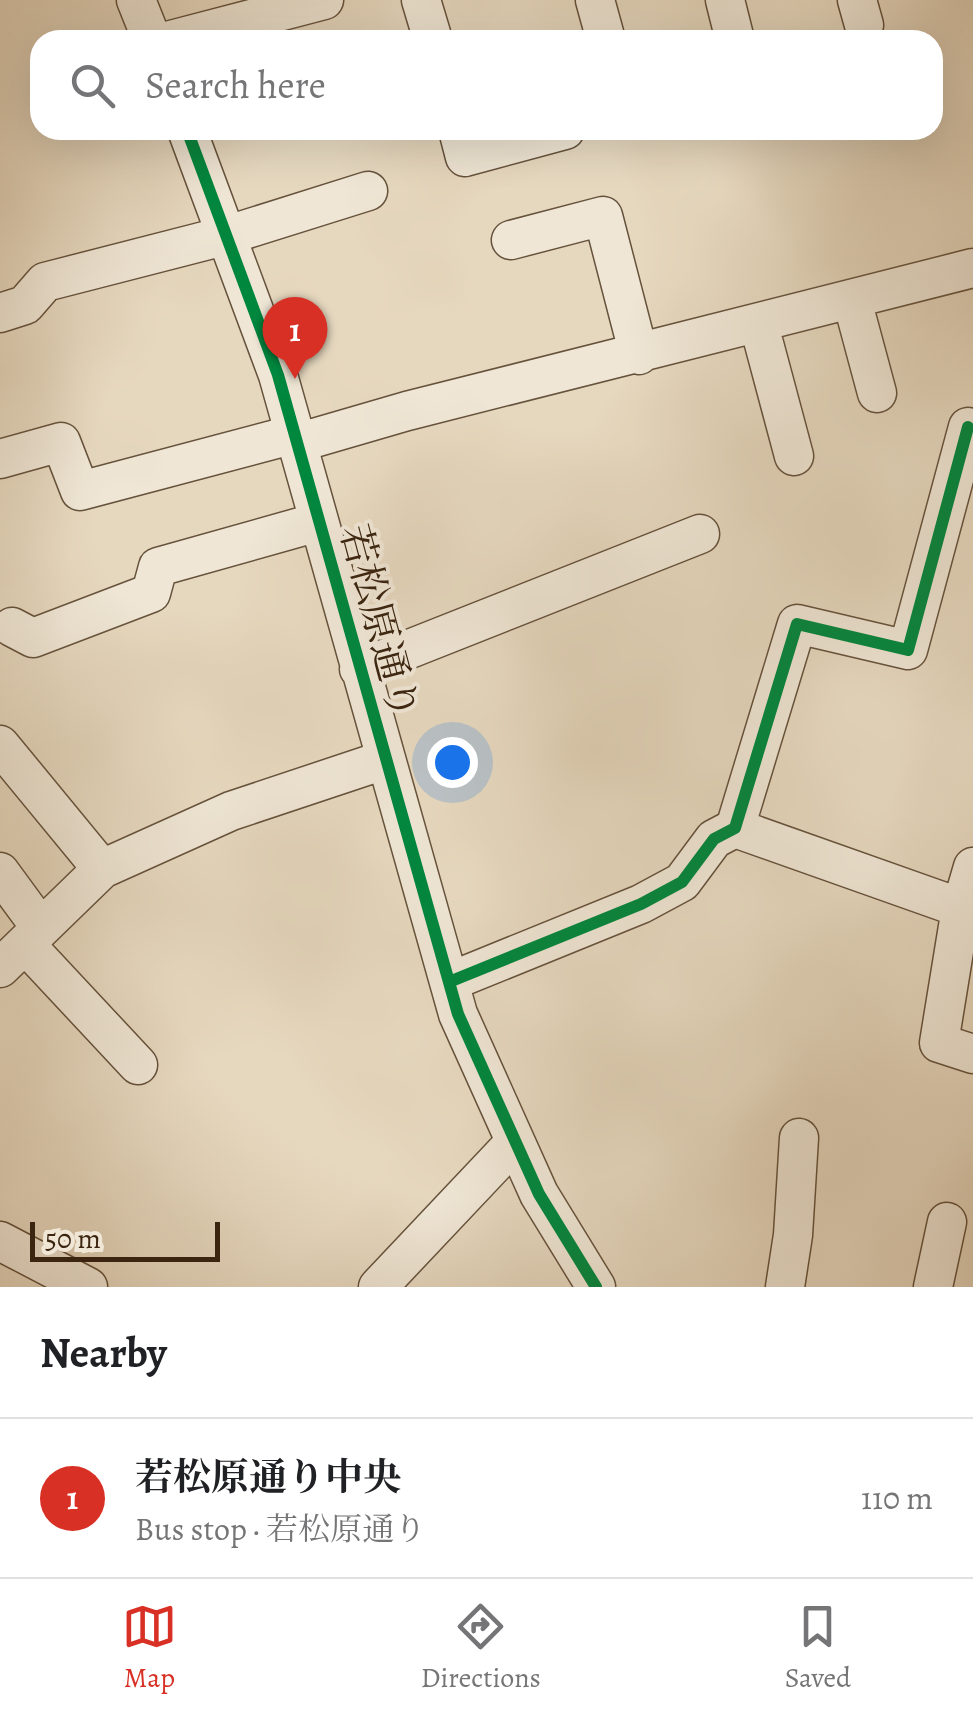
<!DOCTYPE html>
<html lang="en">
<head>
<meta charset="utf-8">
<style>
	:root { --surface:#fff; --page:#f6f6f6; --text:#202124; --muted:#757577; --line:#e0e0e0; --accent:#d93025 }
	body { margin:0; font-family:Alegreya,"Noto Serif JP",serif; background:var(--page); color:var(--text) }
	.scale { position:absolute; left:30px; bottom:25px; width:190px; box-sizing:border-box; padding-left:10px; border:5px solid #3b2510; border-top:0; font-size:28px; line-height:35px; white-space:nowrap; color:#3b2510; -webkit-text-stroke:8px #efe6d5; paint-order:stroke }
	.you { position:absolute; left:452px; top:762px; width:35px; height:35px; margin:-25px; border:8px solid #fff; border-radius:50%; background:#1a73e8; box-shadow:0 0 0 15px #1a73e833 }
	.badge { display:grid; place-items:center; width:65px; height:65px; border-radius:50%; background:var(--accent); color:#fff; font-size:32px; font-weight:700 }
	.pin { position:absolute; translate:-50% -82px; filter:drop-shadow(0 2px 5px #0008) }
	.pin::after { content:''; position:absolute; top:52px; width:35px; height:30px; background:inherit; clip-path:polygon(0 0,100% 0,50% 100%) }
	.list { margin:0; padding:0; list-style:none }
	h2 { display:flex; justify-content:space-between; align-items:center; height:130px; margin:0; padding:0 40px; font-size:42px }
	h2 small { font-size:32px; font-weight:400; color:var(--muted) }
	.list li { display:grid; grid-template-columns:65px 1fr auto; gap:30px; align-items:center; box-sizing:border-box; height:160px; padding:0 40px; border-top:2px solid var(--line) }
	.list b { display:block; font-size:38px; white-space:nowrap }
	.list p { margin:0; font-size:32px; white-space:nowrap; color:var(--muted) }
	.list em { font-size:32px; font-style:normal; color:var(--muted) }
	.icon { flex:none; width:55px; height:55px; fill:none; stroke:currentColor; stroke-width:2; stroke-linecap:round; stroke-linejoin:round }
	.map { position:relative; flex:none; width:973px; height:1287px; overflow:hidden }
	.search { position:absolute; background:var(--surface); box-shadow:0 10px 40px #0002; left:30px; right:30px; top:30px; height:110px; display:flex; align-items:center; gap:25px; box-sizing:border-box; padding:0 35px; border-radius:30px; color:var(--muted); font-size:38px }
	.sheet { height:290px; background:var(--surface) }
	nav { display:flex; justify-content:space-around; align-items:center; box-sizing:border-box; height:140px; border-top:2px solid var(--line); background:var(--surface); font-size:28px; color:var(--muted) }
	nav a { display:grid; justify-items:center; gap:5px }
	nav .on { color:var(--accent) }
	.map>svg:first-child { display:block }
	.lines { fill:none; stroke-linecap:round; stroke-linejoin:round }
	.minor-casing { stroke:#66523c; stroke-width:41 }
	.minor { stroke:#efe6d5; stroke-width:38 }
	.cycleway-casing { stroke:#efe6d5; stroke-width:19 }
	.cycleway { stroke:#00873e; stroke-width:12 }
	.labels { text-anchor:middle; stroke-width:8; stroke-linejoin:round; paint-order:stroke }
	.street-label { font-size:40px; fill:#3b2510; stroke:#efe6d5 }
</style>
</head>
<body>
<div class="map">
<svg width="973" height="1287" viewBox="0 0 973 1287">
	<rect width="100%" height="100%" fill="#e6d8bf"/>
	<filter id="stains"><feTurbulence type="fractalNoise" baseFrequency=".002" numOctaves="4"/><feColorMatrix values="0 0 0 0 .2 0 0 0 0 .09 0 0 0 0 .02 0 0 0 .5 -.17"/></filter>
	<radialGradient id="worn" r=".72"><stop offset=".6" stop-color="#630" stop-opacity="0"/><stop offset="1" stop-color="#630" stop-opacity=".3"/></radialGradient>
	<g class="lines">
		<defs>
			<path id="minor" d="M136,0L152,40
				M421,0L433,40
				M595,0L606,40
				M725,0L735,40
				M857,0L864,25
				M171,40L324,0
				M187,130L278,375L458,1014L539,1194L596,1287
				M458,130L465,157L565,130
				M511,240L603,216L639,355
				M852,300L877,393
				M0,313L25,305L45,282L228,235L368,191
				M759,325L794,456
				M297,443L407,411L973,268
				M0,459L61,442L80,491L295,434
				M12,627L33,638L151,593L158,567L318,522
				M359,669L700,534
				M0,745L102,869
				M735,828L961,908
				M973,867L961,908L939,1043L973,1054
				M0,872L41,928
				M25,944L138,1065
				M0,968L102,869L231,811L384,760
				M449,982L641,904L682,882L714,839L735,828L797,624L908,650L968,427
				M0,1241L88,1287
				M378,1287L514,1143
				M785,1287L793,1235L799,1138
				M933,1287L947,1222"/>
		</defs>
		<!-- minor casing -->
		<use href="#minor" class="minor-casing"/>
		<!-- minor -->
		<use href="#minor" class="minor"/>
		<defs>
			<path id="cycleway" d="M187,130L278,375L458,1014L539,1194L596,1287
				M449,982L641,904L682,882L714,839L735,828L797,624L908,650L968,427"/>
		</defs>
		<!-- cycleway casing -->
		<use href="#cycleway" class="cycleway-casing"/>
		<!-- cycleway -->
		<use href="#cycleway" class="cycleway"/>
	</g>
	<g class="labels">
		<!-- street labels -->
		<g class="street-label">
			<text transform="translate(380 622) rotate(75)" y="14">若松原通り</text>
		</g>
	</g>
	<rect width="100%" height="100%" filter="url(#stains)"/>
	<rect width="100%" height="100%" fill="url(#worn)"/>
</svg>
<div class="scale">50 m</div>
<div class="you"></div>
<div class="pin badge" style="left:295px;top:379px">1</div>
<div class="search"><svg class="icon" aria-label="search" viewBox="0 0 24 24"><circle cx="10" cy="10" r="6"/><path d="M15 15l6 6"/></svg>Search here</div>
</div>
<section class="sheet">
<h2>Nearby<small></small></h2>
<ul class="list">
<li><span class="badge">1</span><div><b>若松原通り中央</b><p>Bus stop · 若松原通り</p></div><em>110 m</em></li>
</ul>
</section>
<nav>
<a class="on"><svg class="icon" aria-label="map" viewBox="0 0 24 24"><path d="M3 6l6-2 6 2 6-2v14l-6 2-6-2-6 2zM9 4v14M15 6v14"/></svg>Map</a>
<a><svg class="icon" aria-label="directions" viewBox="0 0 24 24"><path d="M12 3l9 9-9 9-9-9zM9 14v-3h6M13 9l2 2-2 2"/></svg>Directions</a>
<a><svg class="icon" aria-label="saved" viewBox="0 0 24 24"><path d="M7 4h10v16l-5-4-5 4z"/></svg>Saved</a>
</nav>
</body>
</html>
